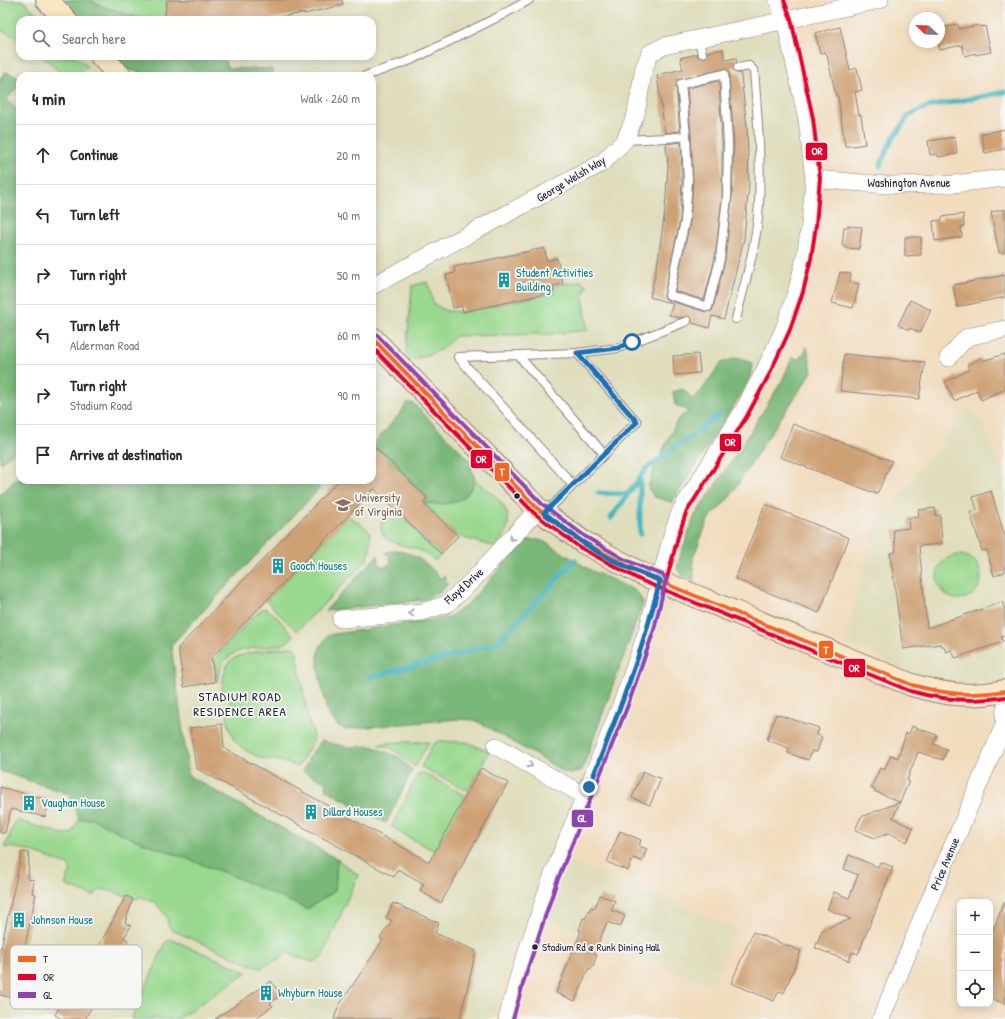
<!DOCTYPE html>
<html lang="en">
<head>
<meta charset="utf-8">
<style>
	:root { --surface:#fff; --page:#f2f2f3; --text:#2b2b33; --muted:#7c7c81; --line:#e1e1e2 }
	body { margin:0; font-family:"Patrick Hand",sans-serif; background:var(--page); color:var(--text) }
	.controls { position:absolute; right:12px; bottom:12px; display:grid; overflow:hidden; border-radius:8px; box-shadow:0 2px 10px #0003 }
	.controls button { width:36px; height:36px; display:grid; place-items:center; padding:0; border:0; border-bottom:1px solid var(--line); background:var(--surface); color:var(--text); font:20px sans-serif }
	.compass { position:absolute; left:909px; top:12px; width:36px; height:36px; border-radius:50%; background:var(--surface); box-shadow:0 2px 10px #0003; rotate:293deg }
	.stop { position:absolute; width:12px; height:12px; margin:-9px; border:3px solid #1f6fb2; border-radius:50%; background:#fff }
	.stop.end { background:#1f6fb2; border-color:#fff; box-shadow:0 1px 4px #0008 }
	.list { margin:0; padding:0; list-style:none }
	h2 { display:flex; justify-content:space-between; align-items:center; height:52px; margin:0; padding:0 16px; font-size:17px }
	h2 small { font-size:13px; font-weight:400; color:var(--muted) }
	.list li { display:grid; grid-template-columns:26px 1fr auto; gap:12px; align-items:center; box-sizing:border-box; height:60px; padding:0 16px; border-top:1px solid var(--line) }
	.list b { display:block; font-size:15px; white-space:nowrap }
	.list p { margin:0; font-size:13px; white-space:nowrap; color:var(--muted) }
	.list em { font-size:13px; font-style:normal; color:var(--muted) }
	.icon { flex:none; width:22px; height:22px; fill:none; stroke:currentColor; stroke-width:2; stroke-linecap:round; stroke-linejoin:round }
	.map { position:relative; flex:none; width:1005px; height:1019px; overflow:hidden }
	.search { position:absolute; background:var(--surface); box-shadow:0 2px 10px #0003; left:16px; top:16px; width:360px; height:44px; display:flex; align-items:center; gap:10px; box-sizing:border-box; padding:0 14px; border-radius:12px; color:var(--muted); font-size:15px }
	.panel { position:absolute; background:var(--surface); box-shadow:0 2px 10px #0003; left:16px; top:72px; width:360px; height:412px; border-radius:12px }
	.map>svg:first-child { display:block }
	.built { fill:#dfddbb; fill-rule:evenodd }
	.green { fill:#99d88e; stroke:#5e7d64 }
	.forest { fill:#7ab879; stroke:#4e6d5a }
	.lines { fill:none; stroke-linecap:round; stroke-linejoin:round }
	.stream { stroke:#46b5bf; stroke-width:5 }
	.building { fill:#cea174 }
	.service-casing { stroke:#8a7f7c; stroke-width:10 }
	.minor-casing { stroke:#8a7f7c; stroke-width:18 }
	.secondary-casing { stroke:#8a7f7c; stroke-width:24 }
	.service { stroke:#fff; stroke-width:8 }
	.minor { stroke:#fff; stroke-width:17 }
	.secondary { stroke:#f9e7c3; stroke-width:22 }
	.bus-1-casing { stroke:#f6f6f2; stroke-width:7 }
	.bus-2-casing { stroke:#f6f6f2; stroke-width:7 }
	.bus-3-casing { stroke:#f6f6f2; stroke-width:7 }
	.bus-1 { stroke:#f26522; stroke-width:4 }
	.bus-2 { stroke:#e4002b; stroke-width:4 }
	.bus-3 { stroke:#8e44ad; stroke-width:4 }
	.oneway { stroke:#9c9ca7 }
	.route { stroke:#1f6fb2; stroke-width:5 }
	.bus-dot { fill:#22223b; stroke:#f6f6f2; stroke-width:1.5 }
	.labels { text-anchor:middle; stroke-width:3.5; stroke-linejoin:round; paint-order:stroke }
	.bus-label { font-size:11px; fill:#22223b; stroke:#f6f6f2; text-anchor:start }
	.street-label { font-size:12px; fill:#22223b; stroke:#f6f6f2 }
	.culture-label { font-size:12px; fill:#0d838f; stroke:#f6f6f2; text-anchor:start }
	.education-label { font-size:12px; fill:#785e54; stroke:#f6f6f2; text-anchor:start }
	.neighbourhood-label { font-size:13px; letter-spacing:1px; fill:#22223b; stroke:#f6f6f2 }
	.key { fill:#f6f6f2; stroke:#b6b6bb; stroke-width:1 }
	.key-label { font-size:11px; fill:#22223b }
	.line-badge { stroke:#f6f6f2; stroke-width:1.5 }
	.badge-label { font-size:11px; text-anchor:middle; font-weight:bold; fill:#fff }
</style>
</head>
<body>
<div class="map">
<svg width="1005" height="1019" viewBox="0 0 1005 1019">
	<rect width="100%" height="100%" fill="#f6f6f2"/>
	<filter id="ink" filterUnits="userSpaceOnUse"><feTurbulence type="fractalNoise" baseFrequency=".025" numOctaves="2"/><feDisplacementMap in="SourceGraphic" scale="8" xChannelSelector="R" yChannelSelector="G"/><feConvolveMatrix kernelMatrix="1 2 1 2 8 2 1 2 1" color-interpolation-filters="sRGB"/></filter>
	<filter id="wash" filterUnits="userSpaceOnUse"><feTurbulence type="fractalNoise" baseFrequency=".012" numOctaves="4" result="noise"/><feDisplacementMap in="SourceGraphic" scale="16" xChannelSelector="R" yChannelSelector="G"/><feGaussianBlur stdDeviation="0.9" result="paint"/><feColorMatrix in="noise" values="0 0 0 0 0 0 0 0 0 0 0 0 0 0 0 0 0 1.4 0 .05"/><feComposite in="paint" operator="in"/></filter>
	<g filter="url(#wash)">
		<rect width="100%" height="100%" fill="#f1dcbe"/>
		<!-- built -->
		<path class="built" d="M0,0H780L815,182L791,315L695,487L659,580L559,856L736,929L712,986L539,916L532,936L520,932L502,984L493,1019H0ZM20,20H372V56H20ZM20,76H372V480H20Z
			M969,407L979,419L1005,472V683L942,685L845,643L874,529Z"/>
		<!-- green -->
		<path class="green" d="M0,0H23L42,20H20V40L0,29Z
			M89,0H343L335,3C305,7 274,10 244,14C187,21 143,27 89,0Z
			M42,56H77L88,67L78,76H64Z
			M581,281L587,286L583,296L588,330L551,334L455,336L441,350L412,360L406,355L412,286L427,282L434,304L446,311L463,312L554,293L553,286Z
			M475,480C491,493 516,508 506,531C504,537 499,542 495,547L458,536L423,503C449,505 464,506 475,480Z
			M386,509H392L441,554L435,561C432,559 429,555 425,553C404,541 368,548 386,509Z
			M348,516L364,526L370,532V551L367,560L297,631L266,601Z
			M937 577a22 22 0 1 1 44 0a22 22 0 1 1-44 0Z
			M264,608L274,614L293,635C284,657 235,636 221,667C219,671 218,677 217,682L214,659L253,617Z
			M290,647L296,648L308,720L313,731V741L298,767L281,761L260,758L245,750L234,740L229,727L227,714L230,705V699L222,689C223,680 224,666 231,660C241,652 277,649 290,647Z
			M439,741L467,742L489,752L468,791L421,767L433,744Z
			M399,742H429L415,767L393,749L378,744Z
			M423,773L466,796L435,851L397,831L392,826L418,774Z
			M79,819H94L126,836L228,874L307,909L335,891L337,859L358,875L321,959L312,962L288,953L262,968L256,967L172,930L168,925V918L155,902L141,897L135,899L107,890H100L97,892L93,896L65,885L71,870L68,865L24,849L5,847L16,820L63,834L72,833Z
			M169,940H173L247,972L178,1019H131L166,942Z"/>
		<!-- forest -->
		<path class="forest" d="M56,0H89L102,6L135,17V20H75Z
			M109,56H223L228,68L272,69V76H156L125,69Z
			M5,72L18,77L20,84L7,99L20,113V447L0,463V78Z
			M807,346L812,372L762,446L730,497L708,520L693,558L694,582L683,576L677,569L681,553L695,515L739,450L783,379L792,357L799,359L804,353Z
			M737,358L752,363L750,376L743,391L672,502L654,497L648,488L652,473L678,419L689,411L675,405L673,392L683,389L693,399L702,390L721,363Z
			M407,403H413L469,459L475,480C464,506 449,505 423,503L427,498L373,445L399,415Z
			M20,476V480H322L317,491L171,645L189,776L337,859L335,891L307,909L228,874L126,836L94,819H79L69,794L0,771V494Z
			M526,540H539L549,544L590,570L628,587L638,593L643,603L582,770L571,774L566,773L475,720L458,719L345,729L337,725L327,712L318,668V656L320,647L328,635L449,617L466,606Z
			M395,550C416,554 424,561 438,575L439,579L444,576L448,584L441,591L423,600L325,611L378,555L379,564L384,567L388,565L391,562L389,555L385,553Z
			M322,740L329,743L348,747L372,746L400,758L412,771L386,823L325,789L327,783L303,771L311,754Z"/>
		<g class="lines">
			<!-- stream -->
			<path class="stream" d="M880,166L890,143L909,115L927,107L1005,92
				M640,478V534
				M598,493L628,494
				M611,518L646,469L719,415
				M371,677L496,644L575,560"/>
		</g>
		<g id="blocks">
			<!-- building -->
			<path class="building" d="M167,0H342L343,5L304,14L303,13L264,20H164Z
				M958,24L959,29L979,25L980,27L985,26L991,52L975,55V53L965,56L962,45L939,50V29Z
				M840,27L850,70L857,68L862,90L855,92L859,115H861L865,144L852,146H845L838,96H836L827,55L825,52L820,53L815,33Z
				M723,49L725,60L736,58L737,63L733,66V69L736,73H740L741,77L747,126L749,183L744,239L724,319L712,316L709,328L692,323V319L688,316L679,318L669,315L673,304L650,297L658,260L665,210L668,165L666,144L681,142L682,181L680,220L664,296L667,300L706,312L712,311L713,308L725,260L732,198L734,144L729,74L726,69H723L677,80L676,85L680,131L665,133L657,75L683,69L680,58L697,54L698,57L703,58L706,57L707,52Z
				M719,81L722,144V198L715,258L704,300L675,291L690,222L693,181L691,135L687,88Z
				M1005,129V149L985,153L981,134Z
				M955,137L957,154L938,157V154L930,155L928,141Z
				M1005,209V253H999L991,212Z
				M963,214L964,226L961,227L962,237L935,241L933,221L942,220V217Z
				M847,226L862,227L859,249L845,248L846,246H842L844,227H847Z
				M905,237H921V255L905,256Z
				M544,248L547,261L557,258L563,284L553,286L554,292L463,312L462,306L453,308L446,275L455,273L454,267Z
				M840,272L851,274L850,282L859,284L853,308L832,303Z
				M1005,275V297L957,307L953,285Z
				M910,300L931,310L920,333L910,328L909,330L898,325Z
				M698,354L700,373L674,375L673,356Z
				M844,354L925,362L919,399L840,391Z
				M1005,354V389L981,400L977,390L954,401L945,382L969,370L967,365L981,358L982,361Z
				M793,424L892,461L877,494L780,457Z
				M372,444L427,498L423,503L458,536L441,554L374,489L211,658L215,682L184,687L178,648L339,480H372Z
				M991,491L1005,537V572L994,576L987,550L982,551L970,512L977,510L973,497Z
				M765,504L849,538L819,613L735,579Z
				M935,508L936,516L940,515L942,544L919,546L927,628L1002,602L1005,609V636L1001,637L1003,642L955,658L952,650L946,652L944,646H941V644L903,649L890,553L896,552L893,530L909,528L908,518L919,517L918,510Z
				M776,714L819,728L817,735L822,737L817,752L812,751L808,760L788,753L789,748L767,740Z
				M222,724L224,748L429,862L481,768L508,783L441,903L420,891L424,884L398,869L394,877L196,768L190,728Z
				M912,726L937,735L933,744L947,749L943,760L918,752L907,780L909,781L900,802L874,791L875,790L871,788L880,768L884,770L891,755L898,758L906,733L909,734Z
				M643,771L661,779L650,805L632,798Z
				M0,787L49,800L45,817L11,809L5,833H0Z
				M900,802L893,818L898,820V821L913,828L907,842L889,833L875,838L855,830L861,817Z
				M620,831L641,840L639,846L647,849L642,861L633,858L628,871L607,862Z
				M22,852L29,853L28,879L34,880L32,893L36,894L14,998L0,995V947L1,948Z
				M849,855L878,867L880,862L893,867L858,954L852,952L849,961L815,948L822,930L851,919L827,909L834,892L849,898L858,875L844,869Z
				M600,895L615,901L611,910L625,916L620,927L607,922L594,954L597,955L592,969L589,968L575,1001L556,993L581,931L579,930L583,918L585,919L591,907L595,908Z
				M126,896L133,899L125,923L131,926L124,938L128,940L85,1019H62L55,1015L75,978L80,981Z
				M1004,902H1005V1004L990,998V938Z
				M393,903L439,923L435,933L476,951L460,1019H334L338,1007L383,940L380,938L392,921L386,918Z
				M753,932L801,951L784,993L779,991L774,1001L731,983Z
				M271,981L281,995L270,1003L273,1006L254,1019H215Z"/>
		</g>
	</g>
	<g filter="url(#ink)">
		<use href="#blocks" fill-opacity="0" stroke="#8a7f7c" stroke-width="1"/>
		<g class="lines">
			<defs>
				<path id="service" d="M698,38L702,53
					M365,76L411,60L498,17L529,0
					M625,140L666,138L686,136L688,181L685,221L669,295L708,307L720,259L727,198L728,144L724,74L681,84L686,136
					M736,319C744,285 755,251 758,217C762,168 758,119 754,71L749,66L738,68
					M577,353L618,348L687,321
					M518,355L604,454
					M545,513L637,422L577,353L458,357L573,485"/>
				<path id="minor" d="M814,179L887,185L953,184L1005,178
					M372,286L602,163L625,140L636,114L644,68L650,53L664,46L880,0
					M948,358L967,337L1005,329
					M341,619L422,612L447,604L473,580L538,509
					M496,746L585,796
					M507,1019L519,975L550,882L622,703L648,628L672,535L681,510L742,413L764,372L784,329L797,290L805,258L810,225L814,179L807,119L785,20L778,0
					M881,1019L924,913L999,737L1004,724L1005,708"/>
				<path id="secondary" d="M47,0L66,20
					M101,56L120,76
					M372,338L538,509L583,542L642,574L912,685C946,695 969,698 1005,691"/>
			</defs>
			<!-- service casing -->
			<use href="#service" class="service-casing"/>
			<!-- minor casing -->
			<use href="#minor" class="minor-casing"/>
			<!-- secondary casing -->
			<use href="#secondary" class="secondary-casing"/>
			<!-- service -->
			<use href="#service" class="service"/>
			<!-- minor -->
			<use href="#minor" class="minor"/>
			<!-- secondary -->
			<use href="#secondary" class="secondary"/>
			<defs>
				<path id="bus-1" d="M372,338L538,509L583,542L642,574L912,685C945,694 971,697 1005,691"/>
				<path id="bus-2" d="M372,347L534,513L579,547L640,580L910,691C942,700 972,703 1005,697
					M666,582L678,537L686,513L747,416L769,375L789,332L803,292L811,259L816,226L820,178L813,118L791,19L784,0"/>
				<path id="bus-3" d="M376,334L542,504L586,537L622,558L644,568L663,575L666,579L654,630L628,705L556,884L525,977L513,1019"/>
			</defs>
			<!-- bus-1 casing -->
			<use href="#bus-1" class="bus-1-casing"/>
			<!-- bus-2 casing -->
			<use href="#bus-2" class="bus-2-casing"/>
			<!-- bus-3 casing -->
			<use href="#bus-3" class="bus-3-casing"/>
			<!-- bus-1 -->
			<use href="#bus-1" class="bus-1"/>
			<!-- bus-2 -->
			<use href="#bus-2" class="bus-2"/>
			<!-- bus-3 -->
			<use href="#bus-3" class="bus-3"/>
		</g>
		<!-- one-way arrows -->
		<defs><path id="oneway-chevron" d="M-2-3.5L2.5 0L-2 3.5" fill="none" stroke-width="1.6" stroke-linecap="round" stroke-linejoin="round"/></defs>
		<g class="oneway">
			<use href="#oneway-chevron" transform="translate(512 538) rotate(132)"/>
			<use href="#oneway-chevron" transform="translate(411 613) rotate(176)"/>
			<use href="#oneway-chevron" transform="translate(530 765) rotate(29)"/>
		</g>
	</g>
	<g class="lines" filter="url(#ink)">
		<!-- route -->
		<path class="route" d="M589,787C616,719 643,652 660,580C633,571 605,558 582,542C569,533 557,523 544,513L637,422L577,353L618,348L632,342"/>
	</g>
	<!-- icons -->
	<defs>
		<symbol id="building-bare" viewBox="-9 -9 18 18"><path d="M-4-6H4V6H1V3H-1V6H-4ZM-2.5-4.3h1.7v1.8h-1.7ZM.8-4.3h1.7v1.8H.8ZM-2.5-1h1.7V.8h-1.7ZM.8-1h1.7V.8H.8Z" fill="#0f9aa8" stroke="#f6f6f2" stroke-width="2.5" paint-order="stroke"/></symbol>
		<symbol id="university-bare" viewBox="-9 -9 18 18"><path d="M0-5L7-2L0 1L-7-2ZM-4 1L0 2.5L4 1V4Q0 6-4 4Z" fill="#8d6e63" stroke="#f6f6f2" stroke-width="2.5" paint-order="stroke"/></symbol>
	</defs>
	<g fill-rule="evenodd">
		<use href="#building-bare" x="493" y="269" width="22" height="22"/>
		<use href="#university-bare" x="332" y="494" width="22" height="22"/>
		<use href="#building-bare" x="267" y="555" width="22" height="22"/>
		<use href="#building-bare" x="18" y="792" width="22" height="22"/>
		<use href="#building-bare" x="300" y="801" width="22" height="22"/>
		<use href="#building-bare" x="8" y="909" width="22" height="22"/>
		<use href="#building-bare" x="255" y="982" width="22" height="22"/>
	</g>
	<!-- markers -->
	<g class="bus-dot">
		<circle cx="517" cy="496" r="3.5"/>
		<circle cx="535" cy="947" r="3.5"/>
	</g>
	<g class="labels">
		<!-- bus labels -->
		<g class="bus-label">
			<text x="542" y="951">Stadium Rd @ Runk Dining Hall</text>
		</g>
		<!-- street labels -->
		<g class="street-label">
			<text transform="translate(571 179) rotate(-31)" y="4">George Welsh Way</text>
			<text x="909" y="187">Washington Avenue</text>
			<text transform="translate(464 586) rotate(-42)" y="4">Floyd Drive</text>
			<text transform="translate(945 864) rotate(-67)" y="4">Price Avenue</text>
		</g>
		<!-- culture labels -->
		<g class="culture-label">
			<text x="516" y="277">Student Activities<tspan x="516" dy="14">Building</tspan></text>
			<text x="290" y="570">Gooch Houses</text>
			<text x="41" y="807">Vaughan House</text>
			<text x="323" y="816">Dillard Houses</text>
			<text x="31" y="924">Johnson House</text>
			<text x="278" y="997">Whyburn House</text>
		</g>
		<!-- education labels -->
		<g class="education-label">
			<text x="355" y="502">University<tspan x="355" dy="14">of Virginia</tspan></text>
		</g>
		<!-- neighbourhood labels -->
		<g class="neighbourhood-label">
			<text x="240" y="701">STADIUM ROAD<tspan x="240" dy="15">RESIDENCE AREA</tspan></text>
		</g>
	</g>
	<!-- legend -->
	<rect x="10" y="945" width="132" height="64" rx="6" class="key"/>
	<rect x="18" y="956" width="18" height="6" fill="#f26522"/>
	<rect x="18" y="974" width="18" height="6" fill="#e4002b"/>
	<rect x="18" y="992" width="18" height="6" fill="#8e44ad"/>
	<g class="key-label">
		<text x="43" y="963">T</text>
		<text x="43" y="981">OR</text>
		<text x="43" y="999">GL</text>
	</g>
	<g class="line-badge">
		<rect x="805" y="142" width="23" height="19" rx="4" fill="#e4002b"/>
		<rect x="719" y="433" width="23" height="19" rx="4" fill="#e4002b"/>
		<rect x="470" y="449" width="23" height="20" rx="4" fill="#e4002b"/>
		<rect x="494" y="462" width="16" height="20" rx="4" fill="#f26522"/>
		<rect x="818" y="640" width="16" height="19" rx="4" fill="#f26522"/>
		<rect x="843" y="658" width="23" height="20" rx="4" fill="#e4002b"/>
		<rect x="571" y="809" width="23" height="19" rx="4" fill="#8e44ad"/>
	</g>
	<g class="badge-label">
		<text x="817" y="155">OR</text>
		<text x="730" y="446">OR</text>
		<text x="481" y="463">OR</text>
		<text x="502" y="476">T</text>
		<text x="826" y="654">T</text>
		<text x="854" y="672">OR</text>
		<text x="582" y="822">GL</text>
	</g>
</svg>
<div class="controls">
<button>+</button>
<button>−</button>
<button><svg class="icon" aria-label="locate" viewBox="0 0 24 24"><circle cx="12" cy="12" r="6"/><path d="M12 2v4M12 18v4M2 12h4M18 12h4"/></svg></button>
</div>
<svg class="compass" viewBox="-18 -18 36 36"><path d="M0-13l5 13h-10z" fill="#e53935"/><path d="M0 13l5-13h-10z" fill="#7c7c81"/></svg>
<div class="stop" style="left:632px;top:342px"></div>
<div class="stop end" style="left:589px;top:787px"></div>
<div class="search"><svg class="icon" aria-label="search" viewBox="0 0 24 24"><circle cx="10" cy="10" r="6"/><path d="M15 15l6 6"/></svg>Search here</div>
<section class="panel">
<h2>4 min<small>Walk · 260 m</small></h2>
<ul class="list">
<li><svg class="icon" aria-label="ahead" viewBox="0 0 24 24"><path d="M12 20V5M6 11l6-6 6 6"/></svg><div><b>Continue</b></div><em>20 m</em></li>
<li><svg class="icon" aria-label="left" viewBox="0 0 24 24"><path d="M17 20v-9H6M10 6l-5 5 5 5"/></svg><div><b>Turn left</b></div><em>40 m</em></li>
<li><svg class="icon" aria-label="right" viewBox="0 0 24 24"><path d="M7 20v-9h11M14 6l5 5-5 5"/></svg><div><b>Turn right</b></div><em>50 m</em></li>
<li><svg class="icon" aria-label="left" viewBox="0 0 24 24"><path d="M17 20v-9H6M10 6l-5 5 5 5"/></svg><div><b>Turn left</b><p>Alderman Road</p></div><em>60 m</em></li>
<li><svg class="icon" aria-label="right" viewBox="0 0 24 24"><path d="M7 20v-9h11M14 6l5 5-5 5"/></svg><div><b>Turn right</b><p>Stadium Road</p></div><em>90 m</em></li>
<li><svg class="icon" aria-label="arrive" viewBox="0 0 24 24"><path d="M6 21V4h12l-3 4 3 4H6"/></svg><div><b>Arrive at destination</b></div></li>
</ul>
</section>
</div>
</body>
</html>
